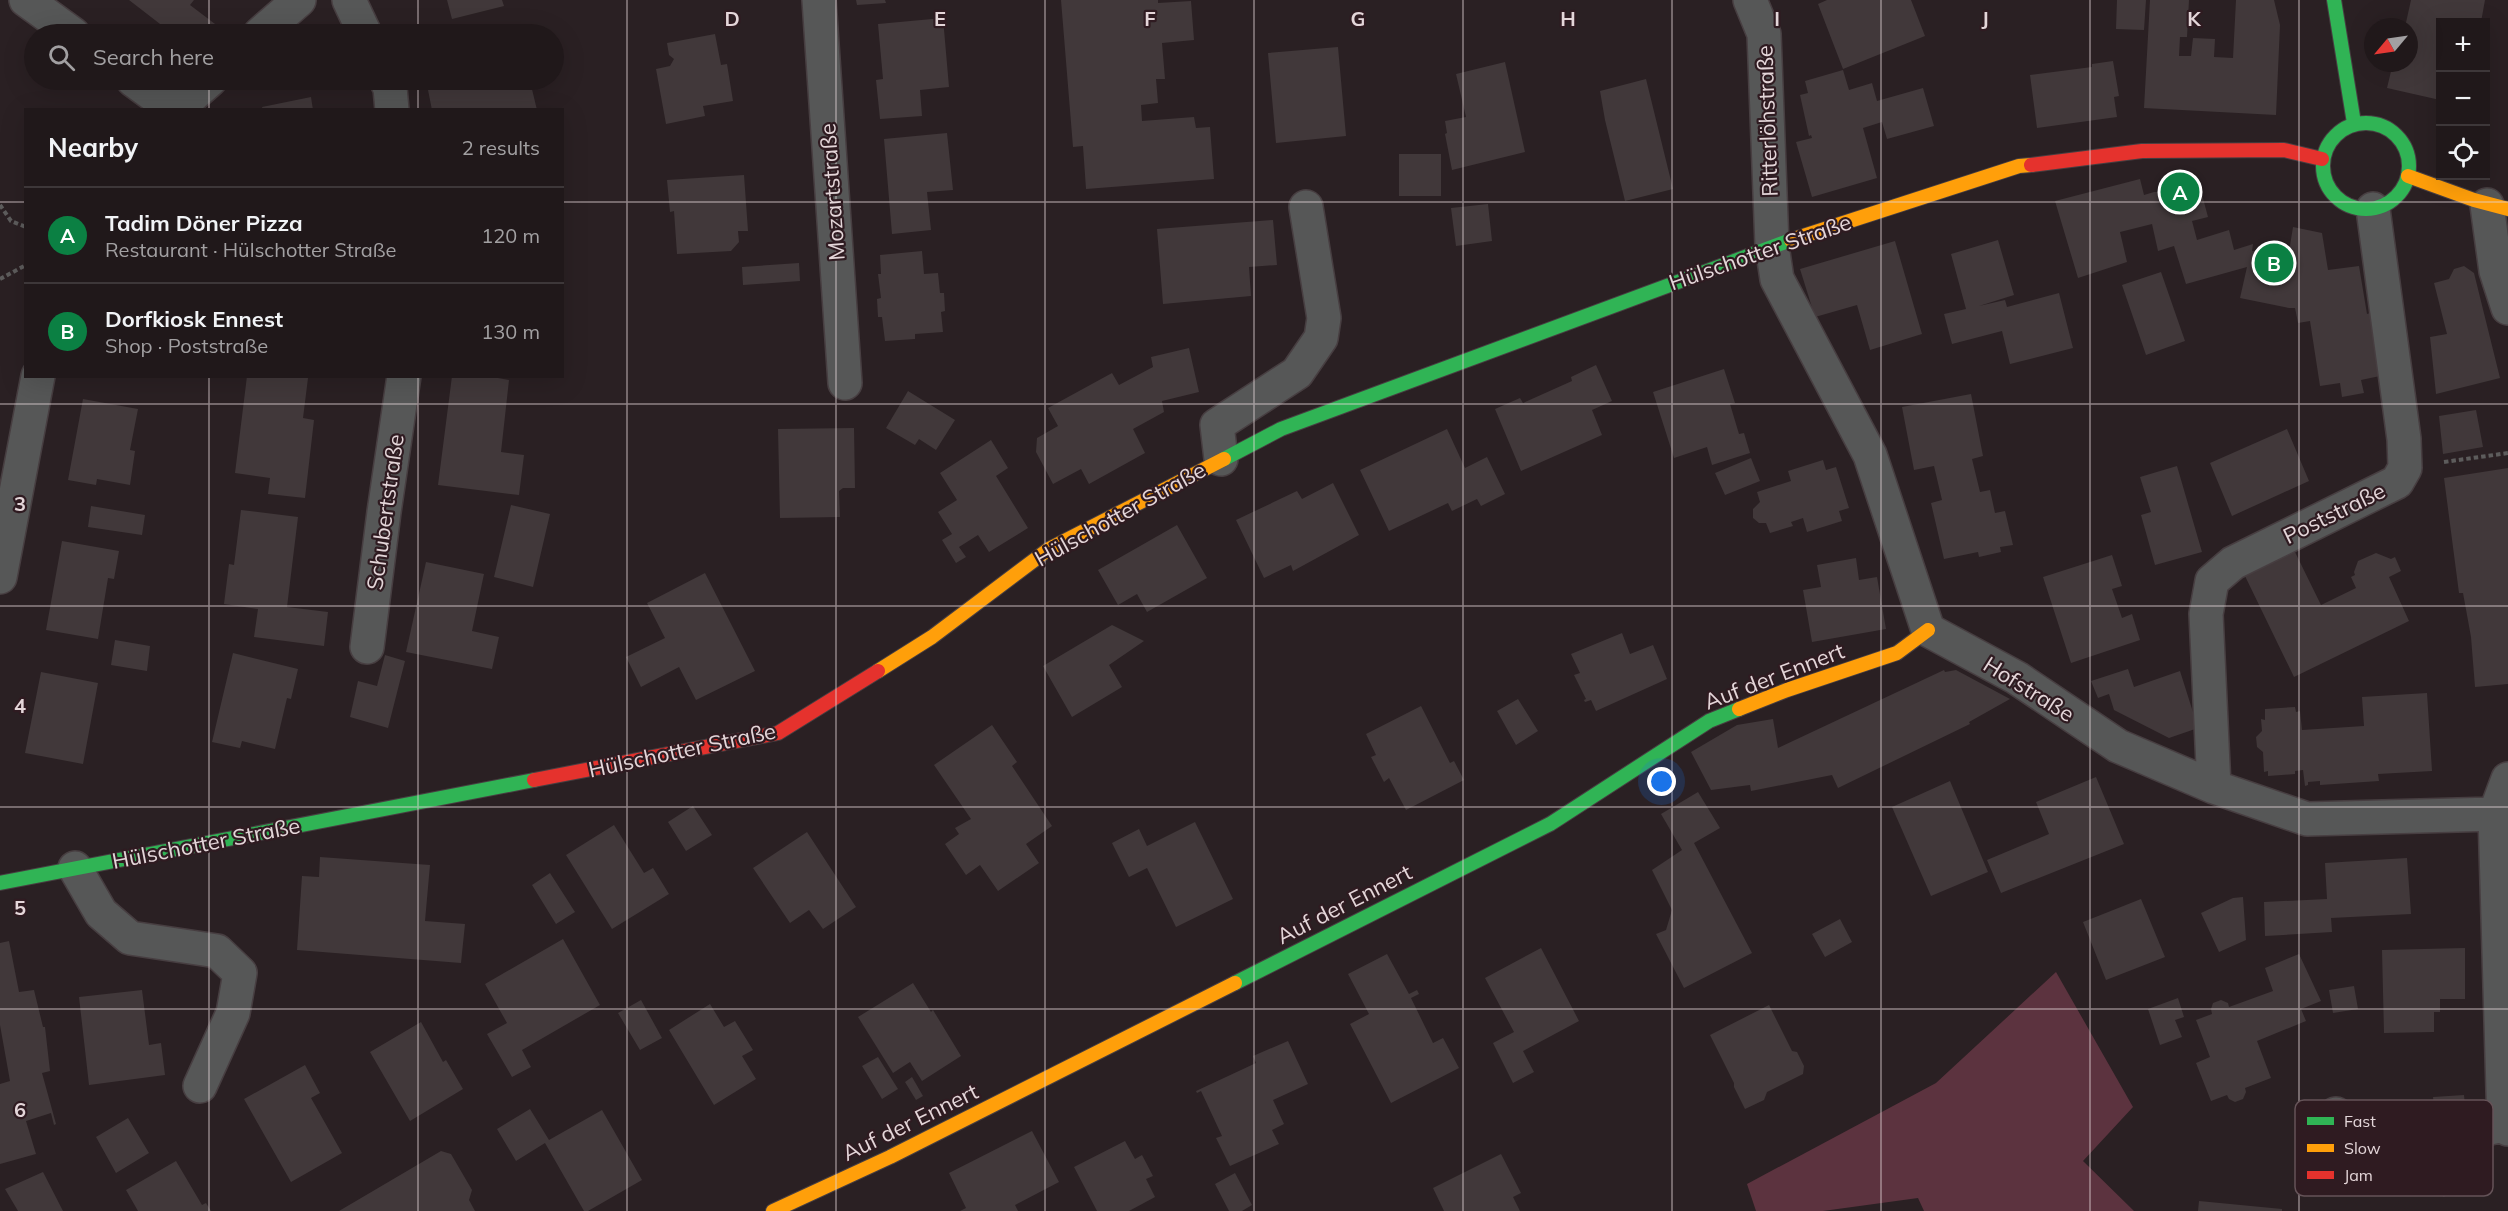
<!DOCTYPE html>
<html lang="en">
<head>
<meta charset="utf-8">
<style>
	:root { --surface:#20181a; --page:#2d2527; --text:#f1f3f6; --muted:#a2a0a2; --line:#3d3739; --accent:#0b8043 }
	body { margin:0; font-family:Mulish,sans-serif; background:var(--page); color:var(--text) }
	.controls { position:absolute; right:18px; top:18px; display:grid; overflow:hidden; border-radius:0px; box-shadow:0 6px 24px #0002 }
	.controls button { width:54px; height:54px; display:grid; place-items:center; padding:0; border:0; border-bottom:2px solid var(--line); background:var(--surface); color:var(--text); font:30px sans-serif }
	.compass { position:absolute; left:2364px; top:18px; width:54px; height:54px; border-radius:50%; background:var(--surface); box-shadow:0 6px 24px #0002; rotate:241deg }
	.you { position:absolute; left:1662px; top:782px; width:21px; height:21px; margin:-15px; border:4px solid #fff; border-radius:50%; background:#1a73e8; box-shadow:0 0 0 9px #1a73e833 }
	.badge { display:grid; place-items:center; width:39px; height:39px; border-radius:50%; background:var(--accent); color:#fff; font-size:20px; font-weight:700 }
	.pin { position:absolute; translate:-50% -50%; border:3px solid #fff; box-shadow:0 2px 6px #0006 }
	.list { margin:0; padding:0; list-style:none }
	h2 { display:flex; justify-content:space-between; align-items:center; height:78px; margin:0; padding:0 24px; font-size:26px }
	h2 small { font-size:20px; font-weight:400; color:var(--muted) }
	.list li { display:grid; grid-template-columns:39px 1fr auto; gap:18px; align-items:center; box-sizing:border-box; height:96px; padding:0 24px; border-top:2px solid var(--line) }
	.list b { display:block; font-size:22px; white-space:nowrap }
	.list p { margin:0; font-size:20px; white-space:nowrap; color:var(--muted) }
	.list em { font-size:20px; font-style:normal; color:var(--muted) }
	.icon { flex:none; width:33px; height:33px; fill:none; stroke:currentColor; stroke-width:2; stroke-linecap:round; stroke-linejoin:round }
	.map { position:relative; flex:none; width:2508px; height:1211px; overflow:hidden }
	.search { position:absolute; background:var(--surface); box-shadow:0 6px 24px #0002; left:24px; top:24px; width:540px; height:66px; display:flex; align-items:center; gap:15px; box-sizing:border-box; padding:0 21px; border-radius:33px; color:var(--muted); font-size:22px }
	.panel { position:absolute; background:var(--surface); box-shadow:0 6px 24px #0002; left:24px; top:108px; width:540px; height:270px; border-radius:0px }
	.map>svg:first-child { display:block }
	.green { fill:#5c333f }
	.building { fill:#41383a }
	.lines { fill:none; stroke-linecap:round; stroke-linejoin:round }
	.street-casing { stroke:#473e41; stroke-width:36 }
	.fast-casing { stroke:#473e41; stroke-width:16 }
	.slow-casing { stroke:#473e41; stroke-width:16 }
	.jam-casing { stroke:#473e41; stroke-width:16 }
	.path { stroke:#5d5c5c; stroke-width:4; stroke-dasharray:4.5 3; stroke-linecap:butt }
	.street { stroke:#565757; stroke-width:33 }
	.fast { stroke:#30b455; stroke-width:14 }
	.slow { stroke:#ff9f0a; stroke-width:14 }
	.jam { stroke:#e5322d; stroke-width:14 }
	.grid { fill:none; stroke:#e4d6d9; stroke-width:1.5; stroke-opacity:0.55 }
	.labels { text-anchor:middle; stroke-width:4.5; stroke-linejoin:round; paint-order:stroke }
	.street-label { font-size:22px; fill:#e4d6d9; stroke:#2f1b21 }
	.key { fill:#2f1b21; stroke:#655358; stroke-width:1.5 }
	.key-label { font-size:16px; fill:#e4d6d9 }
	.grid-label { font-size:20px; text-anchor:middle; font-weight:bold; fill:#e4d6d9; stroke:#2f1b21; stroke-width:4.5; stroke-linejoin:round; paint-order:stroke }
</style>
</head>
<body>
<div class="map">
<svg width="2508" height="1211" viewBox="0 0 2508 1211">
	<rect width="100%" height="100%" fill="#2a2023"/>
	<!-- green -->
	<path class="green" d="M2056,972L2133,1107L2083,1161L2134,1211H1924L1918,1198L1823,1211H1756L1747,1184L1936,1083Z"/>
	<!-- building -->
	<path class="building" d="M129,0H194L190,5L219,27L212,34H173Z
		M447,0H502L504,6L452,19Z
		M856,0H885L886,3L857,5Z
		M1061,0H1158V3L1191,1L1194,40L1162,43L1165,79H1156L1158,103L1141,105L1142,121L1194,117L1196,128L1210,127L1214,179L1086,189L1083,146L1073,147Z
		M1827,0H1911L1925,36L1843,69L1818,4Z
		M2117,0H2146L2144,30L2116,29Z
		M2150,0H2189L2187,37H2180L2179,56H2191L2193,38L2215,39L2214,57L2233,58L2236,0H2274L2280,25L2276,115L2144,108Z
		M2411,0H2485L2481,22H2440V100L2387,88L2393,63H2409V27H2405Z
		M943,18L949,87L920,90L922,116L880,119L876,80L883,79L878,24Z
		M715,34L721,65L727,64L733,101L703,106L705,116L666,124L656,69L670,66L674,59L669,55L667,43Z
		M1338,47L1346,136L1276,143L1268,53Z
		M2113,61L2119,96L2114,97L2117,117L2037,128L2030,75L2092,67V64Z
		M1505,62L1525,152L1452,170L1445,134L1447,133L1445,121L1466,117L1456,74Z
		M1843,70L1849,90L1872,83L1877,101L1923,88L1934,126L1887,139L1882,122L1863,128L1877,178L1812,197L1796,142L1812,138L1811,135L1809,136L1800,95L1808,93L1805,81Z
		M1646,79L1673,189L1625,201L1605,120L1600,91Z
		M426,80H496L498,88L530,81L537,110H432Z
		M311,97L313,110H263L262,107Z
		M947,133L953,190L927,192L931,230L892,234L884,139Z
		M1399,154H1441V196H1399Z
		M744,175L748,231H738L739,242L731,251L677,254L674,211L670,212L667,180Z
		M2140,179L2144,195L2154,192L2201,191L2208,217L2192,221L2197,240L2229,230L2234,250L2253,244L2252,251L2288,258L2293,227L2322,233L2328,270L2359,266L2367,314L2370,313L2380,376L2361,380L2364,393L2342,397L2340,383L2320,386L2310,321L2298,323L2295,308H2289L2240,298L2247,267L2186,284L2174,246L2158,251L2152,224L2120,232L2127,262L2078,278L2055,201Z
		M1488,204L1492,241L1456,246L1451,208Z
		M1273,220L1277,265L1249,267L1251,296L1163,304L1157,229Z
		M1998,240L2014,295L1979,306L2005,300L2007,307L2059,293L2073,348L2010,364L2002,331L1952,344L1944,314L1966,309L1951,254Z
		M1895,241L1922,334L1870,350L1857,305L1815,317L1800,269Z
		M922,251L924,274L938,273L940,293H944L945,311L941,312L943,332L915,334V339L885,341L882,317H878L877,299L881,298L878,274H881L880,255Z
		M799,263L800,281L743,285L742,267Z
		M2464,266L2474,273L2500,378L2436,394L2430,337L2447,334L2434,283L2449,279L2454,269Z
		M2161,272L2185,341L2146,355L2122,285Z
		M1189,348L1199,392L1162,401L1164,412L1133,429L1145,453L1089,484L1081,469L1053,484L1036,452L1037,438L1058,426L1048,408L1112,373L1119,385L1153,367L1151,357Z
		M1596,365L1612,401L1592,410L1602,435L1521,471L1495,409L1520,398L1523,403L1572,381L1571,377Z
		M1724,369L1735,403L1730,404L1739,434L1744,433L1750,453L1712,465L1707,447L1674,458L1653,392Z
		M247,376L308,378L303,418L314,420L305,498L268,494L270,478L235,473Z
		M452,376H487L509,380L501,452L524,455L519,495L438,485Z
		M908,391L955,420L936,450L919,439L915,445L886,428Z
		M1971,394L1983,456L1972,459L1980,492L1990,490L1995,513L2005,511L2013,545L2000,547L2001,552L1979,557L1978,552L1944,559L1931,503L1942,500L1934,466L1914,470L1902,407Z
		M83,399L138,409L130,450L135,451L130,485L97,479L96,485L68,480Z
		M2476,410L2483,447L2443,454L2439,416Z
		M854,428L855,488H843L839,491L840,517L780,518L778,429Z
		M1447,429L1465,468L1487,457L1505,494L1481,506L1477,499L1452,511L1448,503L1389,531L1360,470Z
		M2287,429L2309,481L2232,516L2210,463Z
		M991,440L1008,468L996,476L1028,528L989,552L978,535L959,547L966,557L956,563L942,540L952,534L938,512L957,500L940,473Z
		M1751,458L1760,481L1725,495L1715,473Z
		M1823,460L1826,470L1836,467L1849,508L1839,511L1842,521L1807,532L1803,518L1791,522L1793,526L1770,533L1766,523H1759L1753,518V509L1760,502L1757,492L1791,481L1788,471Z
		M2177,466L2202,552L2155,565L2141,515L2151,512L2140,477Z
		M2508,468V684L2475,687L2471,637L2463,593H2459L2444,478Z
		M1333,483L1359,535L1293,571L1291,565L1264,578L1236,520L1297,491L1302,499Z
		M511,505L550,514L533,587L494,577Z
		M91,506L145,515L142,535L88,527Z
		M241,510L298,517L287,607L328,612L324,646L254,637L258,609L224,604L229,564L234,565Z
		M1177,525L1207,578L1147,612L1137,594L1118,605L1098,570Z
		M62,541L119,551L114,579L108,578L98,639L46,630Z
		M2295,552L2321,605L2356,588L2351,577L2355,575L2354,572L2358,561L2376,553L2391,559L2395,557L2401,571L2389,577L2409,621L2294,677L2245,576Z
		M2112,555L2122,586L2112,589L2122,618L2132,614L2140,640L2071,663L2043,577Z
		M1856,558L1859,580L1877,577L1886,629L1812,642L1803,590L1821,587L1817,565Z
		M426,562L484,574L472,631L499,637L492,669L406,652Z
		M705,573L755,671L696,700L679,667L641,687L626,657L665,638L647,603Z
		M1112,625L1144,641L1109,665L1122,687L1072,717L1043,666Z
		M1622,633L1630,654L1653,645L1667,679L1596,711L1591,700L1585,702L1584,700L1586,699L1574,675L1580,673L1571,654Z
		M115,640L150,646L147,671L111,665Z
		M233,653L298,669L291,699L287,698L275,749L242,741L240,748L212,742Z
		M385,655L405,661L388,728L350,717L358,681L377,686Z
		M2128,669L2134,687L2180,671L2198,728L2169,738L2114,710L2109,694L2098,698L2091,681Z
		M1944,670L1945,672L1956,670L2010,699L1969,722L1970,724L1838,788L1832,775L1751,791L1750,785L1711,790L1691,752L1737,725L1773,719L1778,748Z
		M41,672L98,683L83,764L25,753Z
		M2427,693L2432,771L2378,774L2379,781L2320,785V781L2308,782V785L2305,786L2303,770L2295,771V774L2268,776V771L2264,772L2263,752L2257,747L2256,737L2262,731L2261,719L2265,720V709L2295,707L2296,712L2300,711L2302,730L2364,726L2362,697Z
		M1518,699L1538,731L1516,745L1497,711Z
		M1421,706L1450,763L1454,761L1464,780L1406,810L1389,778L1384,782L1371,757L1376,755L1366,734Z
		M992,725L1017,762L1012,766L1052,826L1026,844L1039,863L998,891L980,865L966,875L945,844L959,834L955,828L971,819L934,765Z
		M2096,777L2124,844L2001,893L1987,860L2049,834L2036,802Z
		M1950,781L1988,872L1931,896L1892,807Z
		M1698,792L1720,828L1694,843L1752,953L1684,988L1656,934L1666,930L1672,910L1652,870L1682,850L1661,814Z
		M693,806L712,835L686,851L668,822Z
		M1195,822L1233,899L1176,927L1147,868L1129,877L1112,843L1139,829L1147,846Z
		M614,825L644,873L653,868L669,894L612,929L566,855Z
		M807,832L856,907L823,929L809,910L790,923L753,868Z
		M320,857L430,865L425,921L465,924L461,963L297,950L302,876L319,877Z
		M2407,858L2411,914L2331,918L2332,932L2265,936L2264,902L2327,899L2325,863Z
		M550,873L575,912L556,924L532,885Z
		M2243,897L2246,940L2219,952L2201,913L2233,898Z
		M2141,899L2165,957L2106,980L2083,922Z
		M1840,919L1852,942L1825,957L1812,934Z
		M563,939L600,1005L522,1050L531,1067L512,1077L487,1034L507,1023L485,984Z
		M9,941L19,992L34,990L43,1027H45L50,1071L42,1073L56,1124L54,1125L51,1113L26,1121L36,1154L0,1164V1084L10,1081L0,1025V943Z
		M1541,948L1579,1021L1523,1051L1534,1072L1513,1083L1493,1043L1514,1032L1485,978Z
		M2465,948V999H2440V1012H2434V1032L2384,1033L2382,950Z
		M1387,954L1409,994L1417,990L1419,994L1411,998L1433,1043L1443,1038L1459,1068L1391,1103L1350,1024L1369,1014L1348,974Z
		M2299,954L2321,1001L2301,1009L2306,1021L2257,1041L2271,1078L2245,1088L2246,1092L2243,1099L2235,1102L2229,1099L2227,1095L2211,1101L2196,1063L2210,1057L2196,1020L2212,1014L2211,1009L2213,1003L2221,1000L2228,1003L2229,1007L2273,991L2265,968Z
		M913,983L931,1012L933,1010L961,1056L922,1081L910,1062L893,1073L858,1017Z
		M2354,986L2358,1009L2333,1013L2329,990Z
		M142,990L149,1045L161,1043L165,1075L89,1085L79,997Z
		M2178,998L2184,1017L2175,1020L2182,1037L2160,1045L2148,1009Z
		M641,1000L662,1038L640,1050L618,1013Z
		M710,1004L724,1027L735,1021L753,1050L742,1056L756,1079L714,1105L669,1030Z
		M1769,1005L1792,1051L1797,1052L1804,1066L1803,1074L1767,1092L1764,1100L1745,1109L1734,1087V1083L1710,1035Z
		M421,1022L443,1062L446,1060L463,1089L410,1121L370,1052Z
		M1288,1041L1308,1084L1273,1100L1284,1124L1272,1130L1279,1144L1230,1166L1216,1138L1222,1136L1201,1091L1197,1093L1196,1091L1256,1063L1253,1056Z
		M878,1057L898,1089L882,1099L862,1066Z
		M305,1065L320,1093L311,1098L342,1153L291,1182L244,1099Z
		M912,1077L923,1096L916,1100L905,1082Z
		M2464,1095L2466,1115L2435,1118L2433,1097Z
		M530,1109L549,1140L602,1110L642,1180L588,1211H584L545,1143L516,1161L497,1129Z
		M128,1118L149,1153L116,1173L96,1137Z
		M1032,1131L1059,1182L1015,1205L1018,1211H960L966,1208L949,1173Z
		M1125,1141L1135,1159L1142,1155L1153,1176L1146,1179L1155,1197L1129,1211H1097L1074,1167Z
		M441,1151L451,1154L472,1190L469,1200L475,1211H339Z
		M1501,1154L1521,1193L1513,1197L1520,1211H1444L1433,1188Z
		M176,1161L202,1205L206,1203L211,1211H138L126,1190Z
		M2456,1166L2464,1190L2443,1197L2435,1173Z
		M43,1172L63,1211H18L5,1189Z
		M1235,1173L1252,1205L1242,1211H1229L1215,1184Z
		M2199,1201L2282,1209V1211H2198Z"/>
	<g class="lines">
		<defs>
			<path id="street" d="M26,0L73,34
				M349,0L365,34
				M819,0L845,383
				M1750,0L1764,34L1772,246L1777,279L1870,455L1928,630L2017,678L2118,746L2214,787L2307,819L2495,814
				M260,34L299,0
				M133,80L174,110
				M386,80L390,88L392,110
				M176,110L210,80
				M2487,205L2496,271L2508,308
				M1221,459L1217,425L1297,373L1321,338L1324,318L1306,207
				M0,577L38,376
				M367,647L384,512L404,376
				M2508,779L2495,814L2504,1125L2508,1129
				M2214,787L2206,614L2212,581L2233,563L2397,482L2405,468L2404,439L2373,209
				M75,868L101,913L130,938L217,951L240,973L233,1013L200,1086
				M2336,1114L2386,1151L2504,1125"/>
			<path id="fast" d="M2334,0L2354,123
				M2323 166a43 43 0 1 1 86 0a43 43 0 1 1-86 0Z
				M1224,459L1281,429L1791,240
				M0,883L534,780
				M1235,983L1550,824L1709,721L1739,709"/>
			<path id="slow" d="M2408,176L2474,200L2508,209
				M1791,240L2019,166L2031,165
				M878,671L932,637L1049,549L1224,459
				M1739,709L1787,690L1897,653L1928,630
				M773,1211L890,1157L1235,983"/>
			<path id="jam" d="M2031,165L2142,151L2284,150L2322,159
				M534,780L778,733L878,671"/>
		</defs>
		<!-- street casing -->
		<use href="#street" class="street-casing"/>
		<!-- fast casing -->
		<use href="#fast" class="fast-casing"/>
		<!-- slow casing -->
		<use href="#slow" class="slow-casing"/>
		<!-- jam casing -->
		<use href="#jam" class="jam-casing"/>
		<!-- path -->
		<path class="path" d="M0,205L11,221L26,227
			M0,279L26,265
			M2444,462L2508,453"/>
		<!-- street -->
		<use href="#street" class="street"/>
		<!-- fast -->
		<use href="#fast" class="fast"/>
		<!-- slow -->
		<use href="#slow" class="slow"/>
		<!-- jam -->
		<use href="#jam" class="jam"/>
	</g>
	<!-- grid -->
	<path class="grid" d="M209,0V34M418,0V34M627,0V1211M836,0V1211M1045,0V1211M1254,0V1211M1463,0V1211M1672,0V1211M1881,0V1211M2090,0V1211M2299,0V1211M209,80V110M418,80V110M0,202H26M562,202H2508M209,376V1211M418,376V1211M0,404H2508M0,606H2508M0,807H2508M0,1009H2508"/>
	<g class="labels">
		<!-- street labels -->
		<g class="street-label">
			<text transform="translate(1767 121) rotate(-92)" y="8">Ritterlöhstraße</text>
			<text transform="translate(832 192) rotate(-94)" y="8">Mozartstraße</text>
			<text transform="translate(1760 252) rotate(-19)" y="8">Hülschotter Straße</text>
			<text transform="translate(385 512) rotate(-82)" y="8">Schubertstraße</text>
			<text transform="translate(2334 513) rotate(-26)" y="8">Poststraße</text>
			<text transform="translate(1120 514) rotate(-29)" y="8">Hülschotter Straße</text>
			<text transform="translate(1774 676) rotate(-21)" y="8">Auf der Ennert</text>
			<text transform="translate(2029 689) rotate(32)" y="8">Hofstraße</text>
			<text transform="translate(682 750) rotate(-12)" y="8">Hülschotter Straße</text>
			<text transform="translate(206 843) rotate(-11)" y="8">Hülschotter Straße</text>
			<text transform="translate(1344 904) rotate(-27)" y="8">Auf der Ennert</text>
			<text transform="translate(910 1122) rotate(-26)" y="8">Auf der Ennert</text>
		</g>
	</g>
	<!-- legend -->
	<rect x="2295" y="1100" width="198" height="96" rx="9" class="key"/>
	<rect x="2307" y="1117" width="27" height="8" fill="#30b455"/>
	<rect x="2307" y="1144" width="27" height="8" fill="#ff9f0a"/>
	<rect x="2307" y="1171" width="27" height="8" fill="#e5322d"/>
	<g class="key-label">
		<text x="2344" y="1127">Fast</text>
		<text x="2344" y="1154">Slow</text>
		<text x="2344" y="1181">Jam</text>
	</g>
	<g class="grid-label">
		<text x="732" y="26">D</text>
		<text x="940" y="26">E</text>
		<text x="1150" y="26">F</text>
		<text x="1358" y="26">G</text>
		<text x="1568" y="26">H</text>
		<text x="1777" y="26">I</text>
		<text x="1985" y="26">J</text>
		<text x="2194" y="26">K</text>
		<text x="20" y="511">3</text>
		<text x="20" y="713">4</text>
		<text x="20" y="915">5</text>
		<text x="20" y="1117">6</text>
	</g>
</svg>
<div class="controls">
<button>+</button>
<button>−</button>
<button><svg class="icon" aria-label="locate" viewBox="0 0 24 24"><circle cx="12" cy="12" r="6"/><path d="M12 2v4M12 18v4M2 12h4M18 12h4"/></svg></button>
</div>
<svg class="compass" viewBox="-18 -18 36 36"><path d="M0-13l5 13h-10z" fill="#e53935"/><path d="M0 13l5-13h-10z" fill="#a2a0a2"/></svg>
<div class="you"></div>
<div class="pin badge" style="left:2180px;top:192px">A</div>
<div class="pin badge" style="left:2274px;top:263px">B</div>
<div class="search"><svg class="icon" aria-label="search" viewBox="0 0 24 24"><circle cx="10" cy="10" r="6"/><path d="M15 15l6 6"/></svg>Search here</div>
<section class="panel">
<h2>Nearby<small>2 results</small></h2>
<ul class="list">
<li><span class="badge">A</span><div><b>Tadim Döner Pizza</b><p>Restaurant · Hülschotter Straße</p></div><em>120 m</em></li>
<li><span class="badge">B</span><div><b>Dorfkiosk Ennest</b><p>Shop · Poststraße</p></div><em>130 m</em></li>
</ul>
</section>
</div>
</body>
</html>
